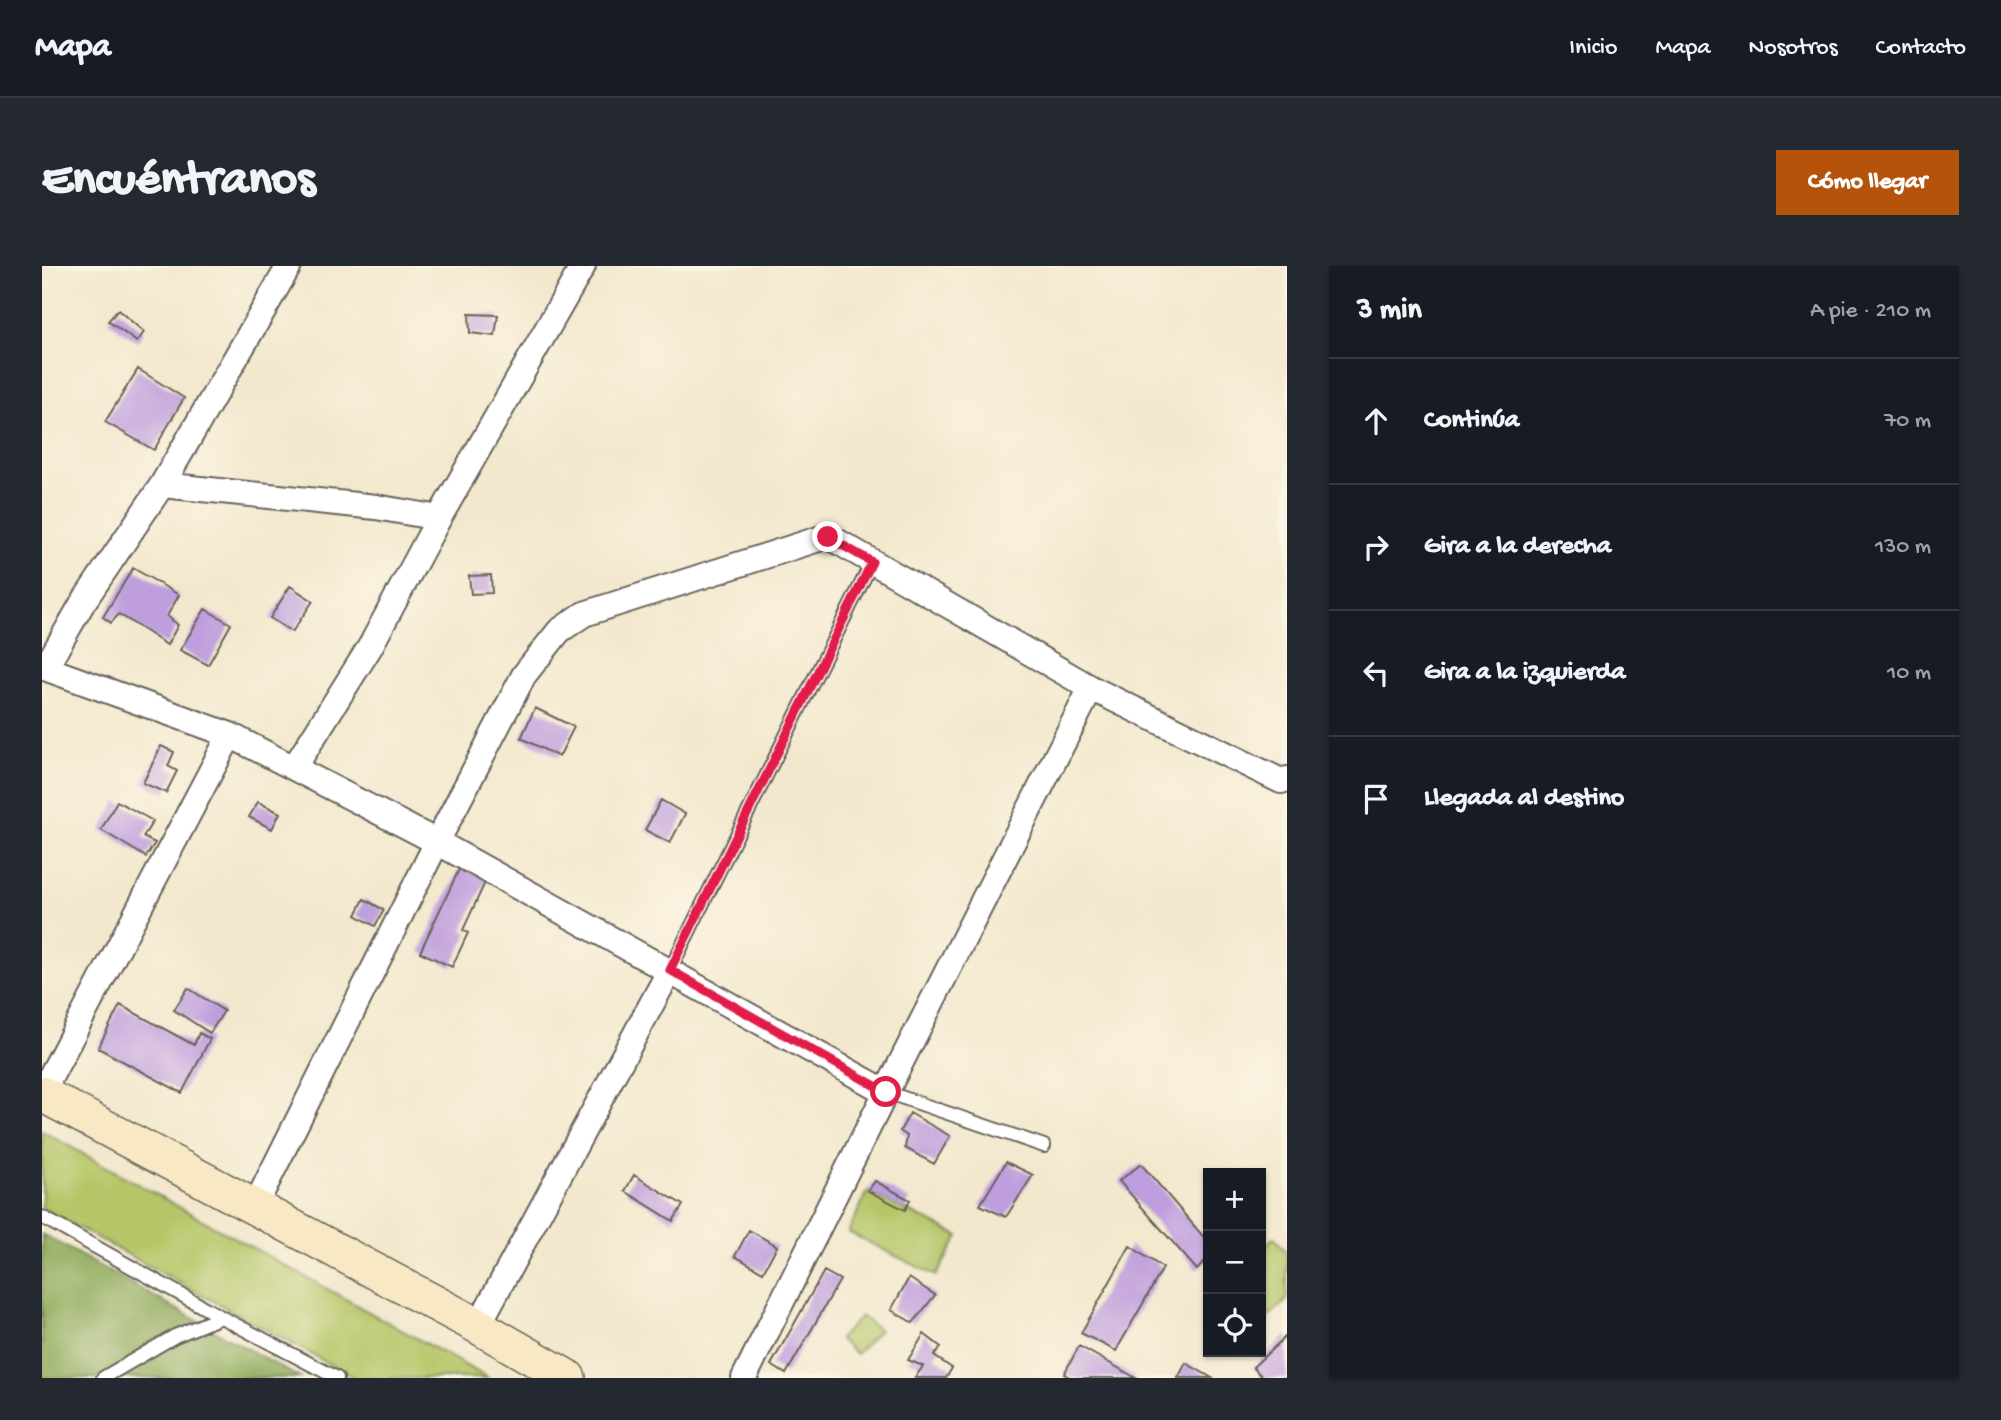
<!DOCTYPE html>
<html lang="es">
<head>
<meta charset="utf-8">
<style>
	:root { --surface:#171b24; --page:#242831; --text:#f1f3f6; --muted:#9ea1a6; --line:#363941; --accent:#b45309 }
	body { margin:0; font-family:"Gochi Hand",sans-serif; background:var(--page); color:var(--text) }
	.controls { position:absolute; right:21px; bottom:21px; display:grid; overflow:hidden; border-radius:0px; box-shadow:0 2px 5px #0004 }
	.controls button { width:63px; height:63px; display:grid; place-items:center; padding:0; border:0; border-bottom:2px solid var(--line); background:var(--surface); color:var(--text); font:35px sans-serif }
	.stop { position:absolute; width:21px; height:21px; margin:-16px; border:5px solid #e11d48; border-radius:50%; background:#fff }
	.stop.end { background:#e11d48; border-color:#fff; box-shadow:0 2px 7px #0008 }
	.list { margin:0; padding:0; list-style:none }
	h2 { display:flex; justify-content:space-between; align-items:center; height:91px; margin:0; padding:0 28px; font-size:30px }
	h2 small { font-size:23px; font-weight:400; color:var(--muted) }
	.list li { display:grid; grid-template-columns:46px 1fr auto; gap:21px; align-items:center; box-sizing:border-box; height:126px; padding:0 28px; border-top:2px solid var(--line) }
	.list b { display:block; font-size:26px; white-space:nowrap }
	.list em { font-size:23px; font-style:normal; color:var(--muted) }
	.icon { flex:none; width:38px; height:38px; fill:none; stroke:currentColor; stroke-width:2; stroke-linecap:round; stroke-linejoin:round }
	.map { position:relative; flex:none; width:1245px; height:1112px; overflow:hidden; border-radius:0px }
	header { display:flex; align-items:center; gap:42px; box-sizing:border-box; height:98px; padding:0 35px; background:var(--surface); border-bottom:2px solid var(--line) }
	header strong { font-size:33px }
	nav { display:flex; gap:38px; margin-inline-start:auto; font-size:24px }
	.intro { display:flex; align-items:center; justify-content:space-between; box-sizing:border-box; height:168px; padding:0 42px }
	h1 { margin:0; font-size:49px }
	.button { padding:18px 32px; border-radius:0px; background:var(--accent); color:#fff; font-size:24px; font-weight:700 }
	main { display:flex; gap:42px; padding:0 42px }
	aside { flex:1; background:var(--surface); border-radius:0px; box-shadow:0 2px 5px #0004 }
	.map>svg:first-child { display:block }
	.green { fill:#b5c668; stroke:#687142; stroke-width:2 }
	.forest { fill:#90ab5c; stroke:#56643c; stroke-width:2 }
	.building { fill:#bf9edd }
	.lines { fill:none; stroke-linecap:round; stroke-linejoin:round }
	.lane-casing { stroke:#67635a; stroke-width:16 }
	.street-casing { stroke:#67635a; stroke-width:28 }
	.secondary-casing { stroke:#67635a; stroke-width:38 }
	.lane { stroke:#fff; stroke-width:12 }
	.street { stroke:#fff; stroke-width:24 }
	.secondary { stroke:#f8e8c3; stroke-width:35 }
	.route { stroke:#e11d48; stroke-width:9 }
</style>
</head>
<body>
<header>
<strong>Mapa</strong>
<nav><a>Inicio</a><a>Mapa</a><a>Nosotros</a><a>Contacto</a></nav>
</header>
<div class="intro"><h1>Encuéntranos</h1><a class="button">Cómo llegar</a></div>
<main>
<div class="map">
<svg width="1245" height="1112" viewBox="0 0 1245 1112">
	<rect width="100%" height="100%" fill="#fcf5e5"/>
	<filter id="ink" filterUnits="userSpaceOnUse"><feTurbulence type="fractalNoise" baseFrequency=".0143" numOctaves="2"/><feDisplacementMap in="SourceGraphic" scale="14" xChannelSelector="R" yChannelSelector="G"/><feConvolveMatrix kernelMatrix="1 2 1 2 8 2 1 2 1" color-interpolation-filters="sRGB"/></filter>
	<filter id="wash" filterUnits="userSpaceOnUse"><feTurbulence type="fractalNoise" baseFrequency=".00686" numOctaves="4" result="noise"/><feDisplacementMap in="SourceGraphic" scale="28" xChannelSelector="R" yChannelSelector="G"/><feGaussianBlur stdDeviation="1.57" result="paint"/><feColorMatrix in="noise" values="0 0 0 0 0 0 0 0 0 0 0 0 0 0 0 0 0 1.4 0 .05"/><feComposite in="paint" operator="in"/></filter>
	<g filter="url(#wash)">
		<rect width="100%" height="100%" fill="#f3e8cd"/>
		<!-- green -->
		<path class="green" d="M0,865L446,1112H313L0,942Z
			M826,925L917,970L894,1010L806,966Z
			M1232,971L1245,987V1034L1219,1058V984Z
			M819,1050L837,1064L814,1088L797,1073Z"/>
		<!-- forest -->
		<path class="forest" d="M0,968L258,1112H0Z"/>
		<g id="blocks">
			<!-- building -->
			<path class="building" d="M76,44L102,66L95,76L66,55Z
				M427,48L456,49L453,70L428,67Z
				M96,103L142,132L112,184L63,156Z
				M91,302L137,329L125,350L136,359L125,379L77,348L69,357L61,351Z
				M449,309L450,327L429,328L427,310Z
				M248,320L271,335L250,366L228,352Z
				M163,343L189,358L166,399L138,384Z
				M493,442L532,461L517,491L479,472Z
				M119,480L132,486L126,500L135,505L124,527L101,517Z
				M619,534L643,548L628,577L603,564Z
				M75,535L111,555L101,571L113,577L104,591L59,564Z
				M216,536L238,547L230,563L207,551Z
				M419,599L445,612L421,664L426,667L410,701L378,686Z
				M322,633L342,644L333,660L314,649Z
				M146,722L182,745L168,767L132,744Z
				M78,739L152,779L157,767L168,773L140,827L56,782Z
				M868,847L908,870L892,898L863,882L865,870L858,865Z
				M964,896L991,909L964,951L938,939Z
				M1099,898L1166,976V992L1155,1004L1077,915Z
				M592,909L641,939L631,955L583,925Z
				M833,915L868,934L863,944L826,925Z
				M707,964L735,980L721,1006L693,990Z
				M1088,980L1121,1002L1074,1085L1039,1067Z
				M782,1005L798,1014L744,1108L729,1099Z
				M867,1012L893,1029L871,1057L849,1044Z
				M882,1068L899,1081L892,1090L910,1102L904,1112H873L881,1100L866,1094Z
				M1245,1069V1112H1221L1211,1101Z
				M1037,1080L1094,1112H1029L1022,1108Z
				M1144,1097L1170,1112H1136Z"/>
		</g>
	</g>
	<g filter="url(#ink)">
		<use href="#blocks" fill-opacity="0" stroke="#67635a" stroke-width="2"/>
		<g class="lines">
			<defs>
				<path id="lane" d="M628,704L830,296
					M844,826L1002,880
					M0,951L179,1051L295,1112
					M61,1112L133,1070L179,1051"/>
				<path id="street" d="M120,219L334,241L397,252
					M0,401L188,469L395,576L844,826
					M4,401L40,338L120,219L247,0
					M252,502L328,381L397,252L541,0
					M0,827L188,469
					M212,942L395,576L482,409L517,365L542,348L786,270L1049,422L1239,515L1245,513
					M436,1060L628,704
					M702,1112L844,826L1049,422"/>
				<path id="secondary" d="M0,828L436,1060L526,1112"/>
			</defs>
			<!-- lane casing -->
			<use href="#lane" class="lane-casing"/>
			<!-- street casing -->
			<use href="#street" class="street-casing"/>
			<!-- secondary casing -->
			<use href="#secondary" class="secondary-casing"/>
			<!-- lane -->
			<use href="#lane" class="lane"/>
			<!-- street -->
			<use href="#street" class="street"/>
			<!-- secondary -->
			<use href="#secondary" class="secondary"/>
		</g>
	</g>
	<g class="lines" filter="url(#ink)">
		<!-- route -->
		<path class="route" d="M786,271L830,296L628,704L844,826"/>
	</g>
</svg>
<div class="controls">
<button>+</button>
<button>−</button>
<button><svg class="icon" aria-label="locate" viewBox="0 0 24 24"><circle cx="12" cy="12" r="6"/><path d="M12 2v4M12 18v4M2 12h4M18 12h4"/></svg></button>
</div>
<div class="stop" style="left:844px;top:826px"></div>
<div class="stop end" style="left:786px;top:271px"></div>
</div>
<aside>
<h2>3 min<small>A pie · 210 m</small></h2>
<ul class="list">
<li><svg class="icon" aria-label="ahead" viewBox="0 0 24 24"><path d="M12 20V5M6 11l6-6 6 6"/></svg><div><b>Continúa</b></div><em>70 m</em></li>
<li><svg class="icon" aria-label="right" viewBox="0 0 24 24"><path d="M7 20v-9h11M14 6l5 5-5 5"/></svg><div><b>Gira a la derecha</b></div><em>130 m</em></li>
<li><svg class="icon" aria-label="left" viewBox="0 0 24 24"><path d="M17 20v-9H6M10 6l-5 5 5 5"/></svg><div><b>Gira a la izquierda</b></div><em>10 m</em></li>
<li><svg class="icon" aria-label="arrive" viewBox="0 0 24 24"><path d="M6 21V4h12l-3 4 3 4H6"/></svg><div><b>Llegada al destino</b></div></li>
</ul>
</aside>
</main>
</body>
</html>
